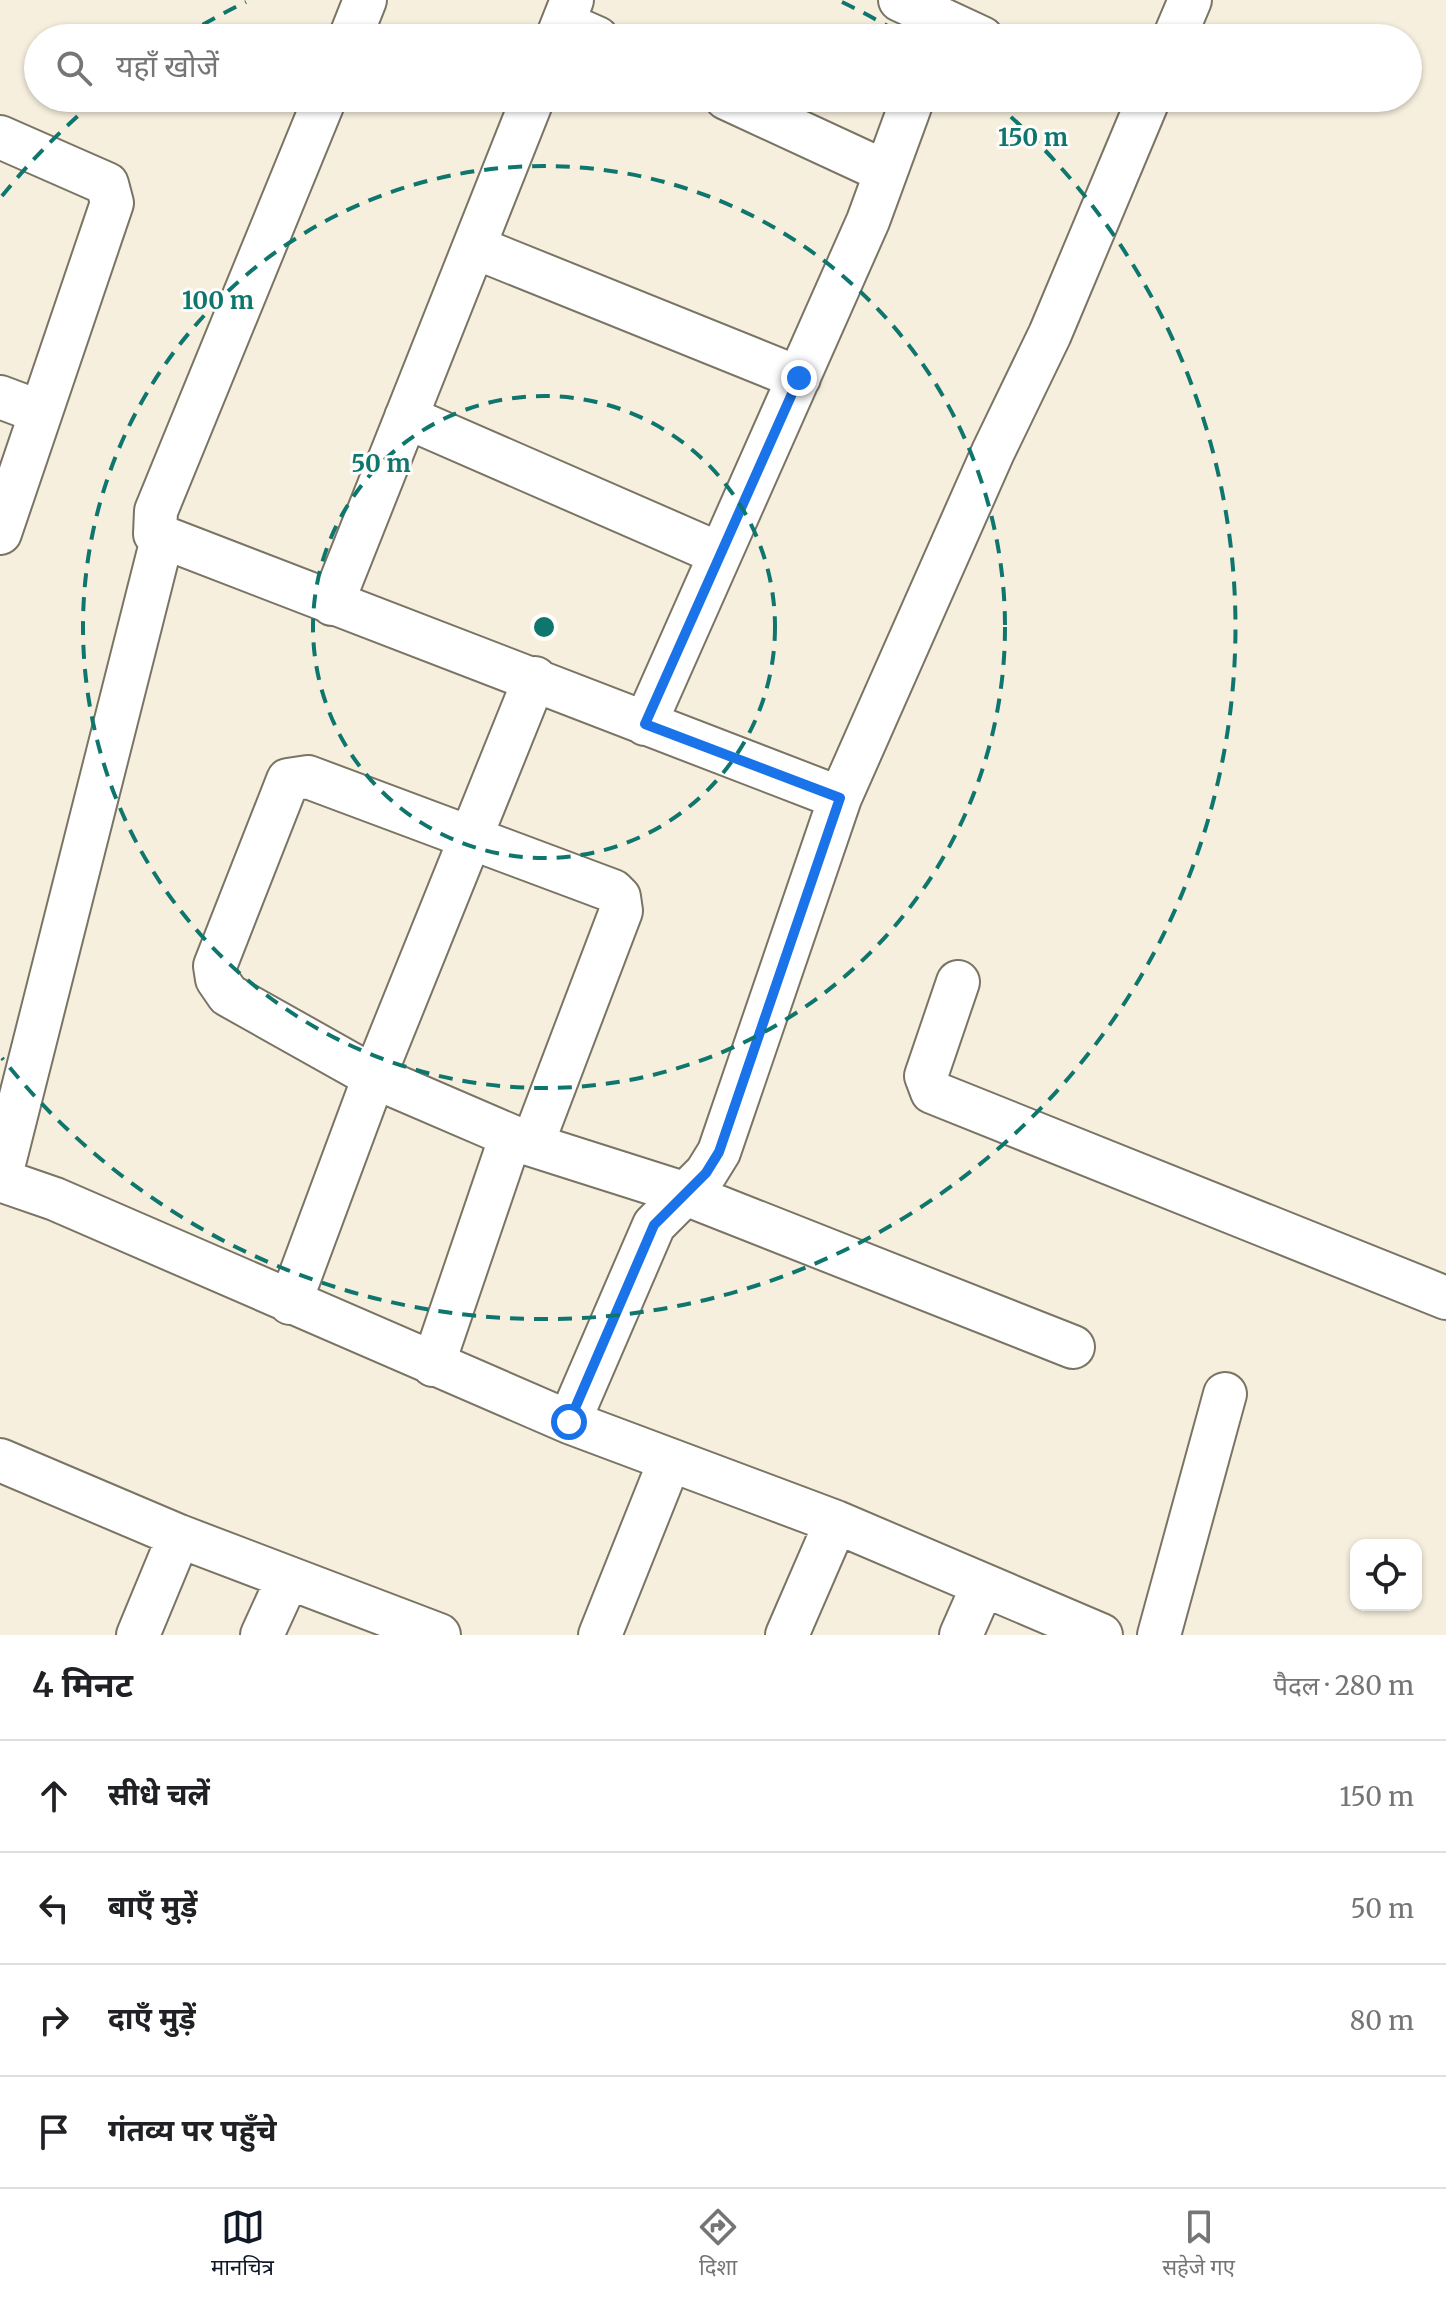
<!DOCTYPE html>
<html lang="hi">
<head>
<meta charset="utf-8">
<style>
	:root { --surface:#fff; --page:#f2f2f2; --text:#202124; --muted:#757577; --line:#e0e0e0; --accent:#111827 }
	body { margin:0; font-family:Merriweather,"Noto Sans Devanagari",serif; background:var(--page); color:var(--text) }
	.controls { position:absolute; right:24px; bottom:24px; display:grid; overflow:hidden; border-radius:16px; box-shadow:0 2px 6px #0004 }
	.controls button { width:72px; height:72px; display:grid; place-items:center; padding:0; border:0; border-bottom:2px solid var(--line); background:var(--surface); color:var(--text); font:40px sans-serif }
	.stop { position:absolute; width:24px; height:24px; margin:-18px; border:6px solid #1a73e8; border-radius:50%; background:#fff }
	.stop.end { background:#1a73e8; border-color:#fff; box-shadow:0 2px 8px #0008 }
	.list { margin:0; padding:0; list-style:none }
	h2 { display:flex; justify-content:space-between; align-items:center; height:104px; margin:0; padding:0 32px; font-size:34px }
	h2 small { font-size:26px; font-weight:400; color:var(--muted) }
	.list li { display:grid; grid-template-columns:52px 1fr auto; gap:24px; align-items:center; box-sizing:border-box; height:112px; padding:0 32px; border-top:2px solid var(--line) }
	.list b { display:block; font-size:30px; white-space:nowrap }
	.list em { font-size:26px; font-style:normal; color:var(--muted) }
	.icon { flex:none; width:44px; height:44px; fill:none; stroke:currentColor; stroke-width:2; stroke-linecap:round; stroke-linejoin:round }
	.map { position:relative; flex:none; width:1446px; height:1635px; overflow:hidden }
	.search { position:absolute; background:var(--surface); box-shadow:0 2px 6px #0004; left:24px; right:24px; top:24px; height:88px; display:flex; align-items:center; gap:20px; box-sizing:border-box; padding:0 28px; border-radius:44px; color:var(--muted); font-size:30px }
	.sheet { height:552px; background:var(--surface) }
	nav { display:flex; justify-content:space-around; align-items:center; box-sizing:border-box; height:112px; border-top:2px solid var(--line); background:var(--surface); font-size:22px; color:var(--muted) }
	nav a { display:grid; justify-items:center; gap:4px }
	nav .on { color:var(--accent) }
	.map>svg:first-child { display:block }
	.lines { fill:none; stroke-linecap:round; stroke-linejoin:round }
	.minor-casing { stroke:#7a7465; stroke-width:46 }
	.minor { stroke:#fff; stroke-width:42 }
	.route { stroke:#1a73e8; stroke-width:10 }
	.ring { fill:none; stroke:#0f766e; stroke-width:4; stroke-dasharray:14 10 }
	.centre { fill:#0f766e; stroke:#fefdf9; stroke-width:4 }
	.ring-label { font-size:24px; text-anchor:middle; font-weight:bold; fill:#0f766e; stroke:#fefdf9; stroke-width:6; stroke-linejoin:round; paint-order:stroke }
</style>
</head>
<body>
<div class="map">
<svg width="1446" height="1635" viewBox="0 0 1446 1635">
	<rect width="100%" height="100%" fill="#f6efde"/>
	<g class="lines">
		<defs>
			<path id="minor" d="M900,0L982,38
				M563,23L597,38
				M350,38L365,0
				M557,38L572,0
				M1174,38L1190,0
				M325,98L156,511L155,534L840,798
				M726,98L886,172
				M0,137L107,184L112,203L0,533
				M474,247L799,378
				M0,397L40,412
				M406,417L720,554
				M332,604L533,98
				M645,724L868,221L913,98
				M958,982L926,1076L932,1092L1446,1298
				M532,1145L621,911L619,897L613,891L308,777L288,780L215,966L217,979L228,995L374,1077L532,1145L683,1193L1073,1347
				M0,1179L162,539
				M0,1180L55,1199L569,1422L836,1522L1101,1635
				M290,1303L374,1077L535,678
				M433,1365L511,1136
				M569,1422L654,1225L706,1173L719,1152L840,798L993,452L1050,334L1149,98
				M0,1460L179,1536L439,1635
				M138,1635L179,1536
				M262,1635L288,1578
				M600,1635L670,1460
				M787,1635L836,1522
				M961,1635L983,1585
				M1159,1635L1225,1394"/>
		</defs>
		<!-- minor casing -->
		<use href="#minor" class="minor-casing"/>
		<!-- minor -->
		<use href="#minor" class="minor"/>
	</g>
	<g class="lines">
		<!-- route -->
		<path class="route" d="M569,1422L654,1225L706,1173L719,1152L840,798L645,724L799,378"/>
	</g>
	<!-- distance rings -->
	<g class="ring">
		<circle cx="544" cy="627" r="231"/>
		<circle cx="544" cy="627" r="461"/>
		<path d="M2 196A692 692 0 0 1 95 101M182 37A692 692 0 0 1 246 2M842 2A692 692 0 0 1 906 37M993 101A692 692 0 1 1 2 1058"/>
	</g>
	<circle cx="544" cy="627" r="12" class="centre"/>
	<g class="ring-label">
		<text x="1033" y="146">150 m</text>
		<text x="218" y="309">100 m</text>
		<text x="381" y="472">50 m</text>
	</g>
</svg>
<div class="controls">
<button><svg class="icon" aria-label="locate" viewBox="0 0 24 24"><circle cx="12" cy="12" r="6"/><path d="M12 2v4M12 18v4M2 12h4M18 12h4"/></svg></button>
</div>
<div class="stop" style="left:569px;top:1422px"></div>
<div class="stop end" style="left:799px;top:378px"></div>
<div class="search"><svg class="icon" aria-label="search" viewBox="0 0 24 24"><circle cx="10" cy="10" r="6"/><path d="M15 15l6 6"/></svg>यहाँ खोजें</div>
</div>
<section class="sheet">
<h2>4 मिनट<small>पैदल · 280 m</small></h2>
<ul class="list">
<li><svg class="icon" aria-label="ahead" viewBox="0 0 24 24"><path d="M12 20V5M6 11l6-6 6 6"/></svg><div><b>सीधे चलें</b></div><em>150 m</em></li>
<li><svg class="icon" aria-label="left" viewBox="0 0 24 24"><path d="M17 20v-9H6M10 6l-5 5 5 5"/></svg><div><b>बाएँ मुड़ें</b></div><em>50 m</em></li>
<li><svg class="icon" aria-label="right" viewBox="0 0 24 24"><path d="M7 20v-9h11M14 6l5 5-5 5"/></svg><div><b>दाएँ मुड़ें</b></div><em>80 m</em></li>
<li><svg class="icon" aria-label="arrive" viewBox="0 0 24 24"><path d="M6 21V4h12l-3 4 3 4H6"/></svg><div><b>गंतव्य पर पहुँचे</b></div></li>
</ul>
</section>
<nav>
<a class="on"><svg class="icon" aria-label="map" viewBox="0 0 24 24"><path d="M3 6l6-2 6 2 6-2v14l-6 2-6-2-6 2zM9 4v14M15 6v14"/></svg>मानचित्र</a>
<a><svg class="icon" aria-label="directions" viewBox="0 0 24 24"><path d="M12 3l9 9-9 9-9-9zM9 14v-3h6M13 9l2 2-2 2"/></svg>दिशा</a>
<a><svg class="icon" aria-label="saved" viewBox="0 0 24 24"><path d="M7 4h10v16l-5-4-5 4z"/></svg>सहेजे गए</a>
</nav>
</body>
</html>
